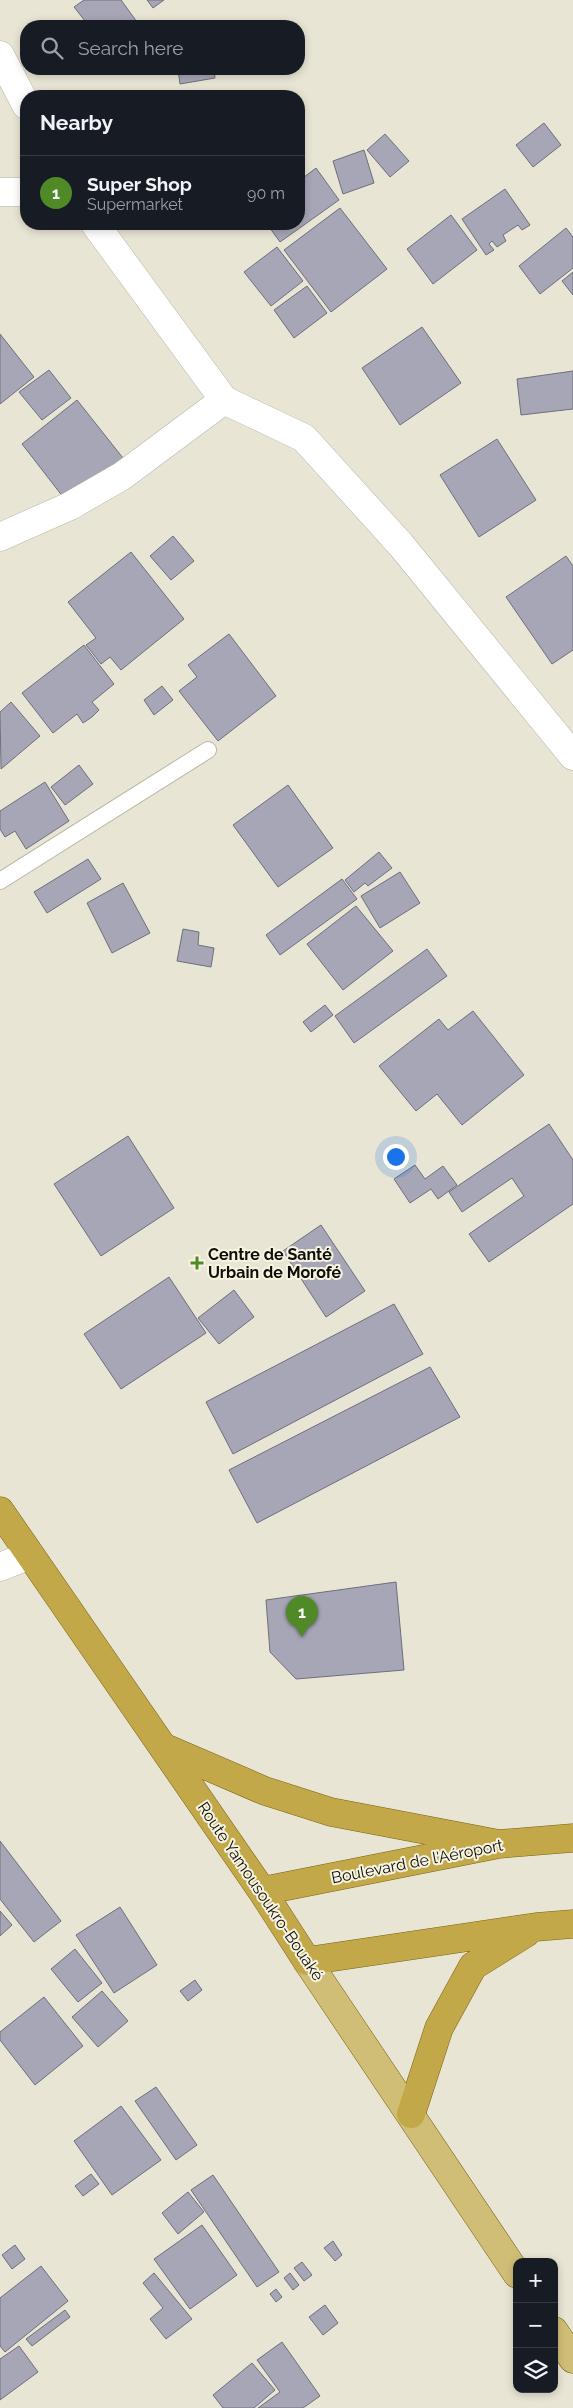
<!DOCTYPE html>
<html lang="en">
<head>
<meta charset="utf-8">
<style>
	:root { --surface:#171b24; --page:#20242c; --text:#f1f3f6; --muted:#9ea1a6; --line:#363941; --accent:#4f8a27 }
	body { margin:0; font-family:Raleway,sans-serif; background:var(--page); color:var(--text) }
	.controls { position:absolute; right:15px; bottom:15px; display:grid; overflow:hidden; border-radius:10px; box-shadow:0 2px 8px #0003 }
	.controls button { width:45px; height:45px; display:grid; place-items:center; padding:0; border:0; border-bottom:1px solid var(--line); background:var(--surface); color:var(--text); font:25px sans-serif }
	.you { position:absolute; left:395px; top:1156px; width:18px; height:18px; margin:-12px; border:4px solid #fff; border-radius:50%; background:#1a73e8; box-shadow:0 0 0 8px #1a73e833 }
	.badge { display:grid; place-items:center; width:32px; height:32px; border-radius:50%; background:var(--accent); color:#fff; font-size:16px; font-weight:700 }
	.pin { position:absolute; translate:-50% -41px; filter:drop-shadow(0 1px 2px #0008) }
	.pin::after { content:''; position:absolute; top:26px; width:18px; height:15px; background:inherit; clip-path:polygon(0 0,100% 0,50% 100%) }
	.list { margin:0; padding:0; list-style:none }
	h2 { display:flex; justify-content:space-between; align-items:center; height:65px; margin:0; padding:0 20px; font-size:21px }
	h2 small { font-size:16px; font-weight:400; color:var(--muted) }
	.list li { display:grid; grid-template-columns:32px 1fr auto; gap:15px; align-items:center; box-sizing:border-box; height:75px; padding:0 20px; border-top:1px solid var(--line) }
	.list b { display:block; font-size:19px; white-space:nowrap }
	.list p { margin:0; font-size:16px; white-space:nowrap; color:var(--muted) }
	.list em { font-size:16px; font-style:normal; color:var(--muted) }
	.icon { flex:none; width:28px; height:28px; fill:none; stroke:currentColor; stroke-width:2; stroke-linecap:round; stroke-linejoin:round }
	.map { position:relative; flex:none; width:573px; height:2408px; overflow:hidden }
	.search { position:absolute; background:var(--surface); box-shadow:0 2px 8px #0003; left:20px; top:20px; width:285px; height:55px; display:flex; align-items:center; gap:12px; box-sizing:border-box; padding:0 18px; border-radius:20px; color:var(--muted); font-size:19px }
	.panel { position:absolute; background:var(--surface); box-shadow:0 2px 8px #0003; left:20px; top:90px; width:285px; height:140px; border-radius:20px }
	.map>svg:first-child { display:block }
	.building { fill:#a6a6b6; stroke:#6e6e7d }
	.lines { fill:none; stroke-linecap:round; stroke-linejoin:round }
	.service-casing { stroke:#b9b6a6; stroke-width:18 }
	.minor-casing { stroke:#b9b6a6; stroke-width:29 }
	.primary-casing { stroke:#796414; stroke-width:29 }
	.trunk-casing { stroke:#796414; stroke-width:29 }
	.service { stroke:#fff; stroke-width:16 }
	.minor { stroke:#fff; stroke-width:28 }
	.primary { stroke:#d1be76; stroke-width:28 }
	.trunk { stroke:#c2a848; stroke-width:28 }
	.poi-dot { fill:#4f8a27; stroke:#f6f3e1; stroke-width:2 }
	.labels { text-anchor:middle; stroke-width:4; stroke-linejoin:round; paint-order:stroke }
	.poi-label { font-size:16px; font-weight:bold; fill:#0e0d08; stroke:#f6f3e1; text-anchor:start }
	.street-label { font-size:16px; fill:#0e0d08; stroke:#f6f3e1 }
</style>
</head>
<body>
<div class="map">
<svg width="573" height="2408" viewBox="0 0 573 2408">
	<rect width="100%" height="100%" fill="#e9e5d4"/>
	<!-- building -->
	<path class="building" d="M84,0H121L140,26H89L74,7Z
		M147,0H164L153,8Z
		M178,69H214L215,78L180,84Z
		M544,123L561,145L533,167L516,145Z
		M385,134L409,161L390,177L367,150Z
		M364,150L374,183L343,194L333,161Z
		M316,168L339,200L280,242L267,224H299V181Z
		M505,189L530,225L522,230L518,225L503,235L506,241L497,247L492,241L489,244L494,250L486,255L462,219Z
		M340,208L387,269L331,312L284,250Z
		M451,215L477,250L433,284L407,249Z
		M566,228L573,237V268L540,294L519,266Z
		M277,247L303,281L271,306L244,272Z
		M573,272V295L562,281Z
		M307,286L327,313L294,338L274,310Z
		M422,327L461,383L400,425L362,368Z
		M0,334L34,377L0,404Z
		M49,370L71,398L42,420L19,392Z
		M573,371V409L521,415L517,379Z
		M77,400L123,458L67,502L22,444Z
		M497,439L536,500L479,537L440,475Z
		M173,536L194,561L171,580L150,556Z
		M131,552L184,619L121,670L110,657L101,664L86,645L96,638L68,602Z
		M566,556L573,566V650L552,664L506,597Z
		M229,634L276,696L218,741L179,691L197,677L188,665Z
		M84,645L114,684L92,702L99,710L92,717L83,723L77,714L53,733L22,693Z
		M162,686L173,700L154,715L144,700Z
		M11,702L40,736L1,769L0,712Z
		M79,765L93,784L65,805L51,787Z
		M45,782L69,821L26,849L15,831L5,837L0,829V811Z
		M288,785L333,848L278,887L233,825Z
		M379,852L392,868L368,886L365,883L354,892L345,880Z
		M88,859L101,879L47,913L34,892Z
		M400,872L420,903L380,928L361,896Z
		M342,879L357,899L280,955L266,935Z
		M123,883L150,933L112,953L87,903Z
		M356,906L393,951L343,990L307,944Z
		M183,929L199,932L198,945L214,948L211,967L177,961Z
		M427,949L447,976L354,1043L335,1016Z
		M325,1005L333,1015L311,1032L303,1022Z
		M473,1011L524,1075L462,1125L437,1094L416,1111L379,1066L439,1019L448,1030Z
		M549,1124L573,1160V1204L489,1262L469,1234L524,1196L512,1178L462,1212L449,1192Z
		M128,1136L174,1208L101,1256L54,1184Z
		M415,1165L425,1179L443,1166L457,1185L438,1199L431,1189L410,1203L394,1179Z
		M321,1225L365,1291L326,1317L283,1251Z
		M169,1277L206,1333L121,1389L84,1334Z
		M234,1290L254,1317L219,1344L198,1318Z
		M394,1304L423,1354L233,1454L206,1402Z
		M430,1367L460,1417L257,1523L229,1470Z
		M396,1582L404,1670L296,1679L270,1652L266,1600Z
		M0,1841L61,1921L34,1942L0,1899Z
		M120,1907L157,1965L114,1993L76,1935Z
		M0,1911L12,1925L0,1936Z
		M75,1949L102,1983L78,2002L51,1969Z
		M195,1980L202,1990L188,2001L180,1991Z
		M102,1991L128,2021L98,2047L72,2017Z
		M44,1997L83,2046L35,2085L0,2040V2032Z
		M156,2087L197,2145L176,2160L135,2101Z
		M121,2106L161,2160L112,2195L74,2141Z
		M91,2174L99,2184L83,2196L75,2186Z
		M213,2175L279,2272L257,2287L191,2190Z
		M188,2192L204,2212L178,2234L162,2213Z
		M202,2225L237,2275L190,2309L154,2259Z
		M333,2241L342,2255L335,2261L324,2248Z
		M15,2245L25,2259L12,2269L2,2255Z
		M302,2262L312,2275L304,2281L294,2268Z
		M41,2266L68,2301L5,2352L0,2346V2298Z
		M154,2273L192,2319L166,2339L150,2319L163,2308L143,2283Z
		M290,2273L299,2285L293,2290L284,2278Z
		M276,2289L282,2297L276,2302L270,2294Z
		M325,2305L338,2323L323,2335L309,2317Z
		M65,2310L70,2317L32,2346L26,2339Z
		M282,2342L320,2396L303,2408H258L280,2392L257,2360Z
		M19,2346L38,2372L0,2400V2359Z
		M252,2363L275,2390L254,2408H223L213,2395Z"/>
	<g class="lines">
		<defs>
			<path id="service" d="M0,881L208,750"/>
			<path id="minor" d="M0,55L26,105
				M0,192H26
				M95,224L224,400L304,438L401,545L573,756
				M0,537L70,506L122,476L224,400
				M0,1567L30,1555"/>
			<path id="primary" d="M307,1961L517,2274
				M554,2331L573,2359"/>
			<path id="trunk" d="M0,1511L262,1891L307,1961L536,1927L573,1924
				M163,1747L265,1791L331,1812L499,1844
				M262,1891L499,1844L573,1838
				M411,2114L439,2028L473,1966L526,1933"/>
		</defs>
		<!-- service casing -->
		<use href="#service" class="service-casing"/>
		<!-- minor casing -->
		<use href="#minor" class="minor-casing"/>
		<!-- primary casing -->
		<use href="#primary" class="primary-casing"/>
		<!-- trunk casing -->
		<use href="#trunk" class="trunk-casing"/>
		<!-- service -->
		<use href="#service" class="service"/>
		<!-- minor -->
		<use href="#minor" class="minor"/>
		<!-- primary -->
		<use href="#primary" class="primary"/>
		<!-- trunk -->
		<use href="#trunk" class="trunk"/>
	</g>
	<!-- markers -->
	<path class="poi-dot" d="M194.5 1255.5h5v5h5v5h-5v5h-5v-5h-5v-5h5z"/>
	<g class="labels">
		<!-- poi labels -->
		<g class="poi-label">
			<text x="208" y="1260">Centre de Santé<tspan x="208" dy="18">Urbain de Morofé</tspan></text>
		</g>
		<!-- street labels -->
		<g class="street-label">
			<text transform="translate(417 1861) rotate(-11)" y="6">Boulevard de l'Aéroport</text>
			<text transform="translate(261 1891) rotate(56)" y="6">Route Yamousoukro-Bouaké</text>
		</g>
	</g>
</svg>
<div class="controls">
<button>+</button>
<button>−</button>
<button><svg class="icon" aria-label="layers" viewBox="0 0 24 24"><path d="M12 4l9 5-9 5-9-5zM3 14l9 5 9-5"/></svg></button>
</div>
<div class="you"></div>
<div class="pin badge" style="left:302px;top:1637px">1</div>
<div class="search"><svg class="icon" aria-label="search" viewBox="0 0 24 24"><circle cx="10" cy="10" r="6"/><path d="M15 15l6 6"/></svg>Search here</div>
<section class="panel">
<h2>Nearby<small></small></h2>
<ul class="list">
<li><span class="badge">1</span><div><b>Super Shop</b><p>Supermarket</p></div><em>90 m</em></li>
</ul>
</section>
</div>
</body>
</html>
